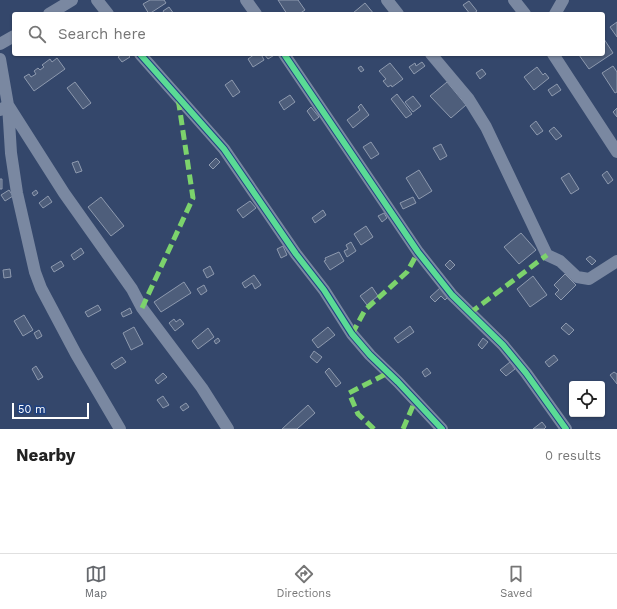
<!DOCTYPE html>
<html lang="en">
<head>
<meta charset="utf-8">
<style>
	:root { --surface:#fff; --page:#f6f6f6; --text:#222; --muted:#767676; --line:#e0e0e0; --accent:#66696e }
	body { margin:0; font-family:"Work Sans",sans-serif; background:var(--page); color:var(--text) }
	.controls { position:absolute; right:12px; bottom:12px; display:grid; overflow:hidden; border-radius:4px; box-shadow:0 1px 3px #0004 }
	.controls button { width:36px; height:36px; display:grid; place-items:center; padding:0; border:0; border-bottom:1px solid var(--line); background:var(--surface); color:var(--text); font:20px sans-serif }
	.scale { position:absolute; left:12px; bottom:10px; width:77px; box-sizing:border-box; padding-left:4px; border:2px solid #fff; border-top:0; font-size:11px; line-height:14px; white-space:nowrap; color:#fff; -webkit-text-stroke:3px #1e4181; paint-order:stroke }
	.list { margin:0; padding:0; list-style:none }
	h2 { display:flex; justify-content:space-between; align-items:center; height:52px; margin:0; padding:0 16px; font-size:17px }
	h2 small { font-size:13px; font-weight:400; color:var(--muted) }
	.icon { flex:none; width:22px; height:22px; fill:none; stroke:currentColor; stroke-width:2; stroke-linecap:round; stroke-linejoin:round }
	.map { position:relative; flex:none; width:617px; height:429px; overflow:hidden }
	.search { position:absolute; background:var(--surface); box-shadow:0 1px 3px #0004; left:12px; right:12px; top:12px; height:44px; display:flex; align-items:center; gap:10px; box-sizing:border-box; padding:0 14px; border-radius:4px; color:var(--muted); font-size:15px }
	.sheet { height:124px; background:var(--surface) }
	nav { display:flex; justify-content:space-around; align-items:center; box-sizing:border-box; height:56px; border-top:1px solid var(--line); background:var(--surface); font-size:11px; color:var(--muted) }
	nav a { display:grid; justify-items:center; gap:2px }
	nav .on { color:var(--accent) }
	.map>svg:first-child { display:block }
	.building { fill:#4e5e7b; stroke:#8e9aaf }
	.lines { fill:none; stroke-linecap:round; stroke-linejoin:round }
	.minor { stroke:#7a88a1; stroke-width:12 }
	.quiet { stroke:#7cd36c; stroke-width:5; stroke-dasharray:10 5; stroke-linecap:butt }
	.cycleway-casing { stroke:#1e4181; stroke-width:8 }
	.cycleway { stroke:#5adb95; stroke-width:6 }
</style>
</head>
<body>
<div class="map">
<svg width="617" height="429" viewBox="0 0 617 429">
	<rect width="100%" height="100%" fill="#34476b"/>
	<!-- building -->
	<path class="building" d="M150,0H164L166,3L149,14L143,4Z
		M278,0H298L305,10L299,14H287Z
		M469,1L477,11L473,14H470L463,5Z
		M365,3L374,14H354L353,13Z
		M169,7L174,14H165L163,11Z
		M617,22V37L610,27Z
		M604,39L613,53L589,69L579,55L603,54Z
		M122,54H127L130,57L122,62L118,57Z
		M255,54H261L264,60L253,67L248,59Z
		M264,54H276L268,59Z
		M57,58L65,69L34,91L24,77L29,74L31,77L36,74L34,71L38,68L40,70L44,67L42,65L50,59L52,62Z
		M422,62L425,66L414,74L409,67L415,63L416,66Z
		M390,63L403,79L392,87L391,85L388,87L383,81L386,79L379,71Z
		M361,66L364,70L361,72L358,68Z
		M613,66L617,72V92L615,93L602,73Z
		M537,67L543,75L545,73L549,78L534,90L524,77Z
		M482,69L486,74L480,79L476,73Z
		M232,80L240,92L233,97L225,85Z
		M75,82L91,103L83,109L67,88Z
		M447,82L466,105L451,118L430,96Z
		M557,84L561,90L552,96L548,90Z
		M397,94L412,114L406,118L391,99Z
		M290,95L295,102L284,110L279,102Z
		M413,96L421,106L413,112L405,102Z
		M361,104L369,115L353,128L347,120L360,110L358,107Z
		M311,107L319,117L314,121L307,111Z
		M617,108V117L613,112Z
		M536,121L543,131L537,135L530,126Z
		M554,127L562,136L556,140L549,131Z
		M371,142L379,154L371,159L363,147Z
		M441,144L447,156L440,160L433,148Z
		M216,158L220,162L213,169L209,165Z
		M78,161L82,171L76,173L72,163Z
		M419,170L432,191L419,199L406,178Z
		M607,171L613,180L608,184L602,175Z
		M569,173L579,189L571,194L561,178Z
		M0,179H2V189H0Z
		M9,190L13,196L5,201L1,195Z
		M36,190L38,193L34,196L32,193Z
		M48,196L52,202L43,208L39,203Z
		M101,197L124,226L111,236L88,207Z
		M413,197L416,203L403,209L400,203Z
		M250,201L256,208L243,218L237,210Z
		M323,210L326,215L315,223L312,218Z
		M384,213L387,218L382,222L378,216Z
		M366,226L373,237L361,245L354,234Z
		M521,233L536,250L519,264L504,247Z
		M351,242L356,251L347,257L344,251L348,249L346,245Z
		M283,246L287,255L281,258L277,249Z
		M81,248L84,253L74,260L71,255Z
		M339,252L344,261L330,270L324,261L326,260L325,258Z
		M590,256L596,261L592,265L586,259Z
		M450,260L455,265L450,270L445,265Z
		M61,261L64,266L54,272L51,267Z
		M210,266L214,274L207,278L203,270Z
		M10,269L11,277L4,278L3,270Z
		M565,274L576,285L561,300L555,294L559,290L554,285Z
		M254,275L261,285L255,289L252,283L245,288L242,283Z
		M533,276L547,295L530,307L517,289Z
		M184,282L191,293L161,312L154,302Z
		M204,285L207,291L201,295L197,289Z
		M372,287L378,296L367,305L360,296Z
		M441,287L449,296L445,300L441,296L435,302L430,297Z
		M98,305L101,310L88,317L85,312Z
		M130,308L132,313L123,317L121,313Z
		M24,315L33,330L23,336L14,321Z
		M174,319L176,322L180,319L184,324L175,331L169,323Z
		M566,323L574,330L569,335L561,328Z
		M410,326L414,332L398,343L394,338Z
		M134,327L143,344L131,350L123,333Z
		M328,327L335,335L318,348L312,340Z
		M208,328L214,337L198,349L192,341Z
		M39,330L42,336L37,339L34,333Z
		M218,338L220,341L216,344L214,341Z
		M483,338L488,342L482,349L478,345Z
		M314,351L322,357L317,363L310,357Z
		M554,355L558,360L549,367L545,362Z
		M122,357L126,362L115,369L111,364Z
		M510,362L515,369L506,376L500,370Z
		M36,366L43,377L38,380L32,369Z
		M329,368L341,383L336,387L325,372Z
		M427,368L431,373L425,377L422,372Z
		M614,372L617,374V384L610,375Z
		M163,373L167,377L158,384L155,380Z
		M163,396L169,405L163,408L157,400Z
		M186,403L189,407L183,411L180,407Z
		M308,405L315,413L297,429H282Z
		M542,422L546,427L544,429H533Z"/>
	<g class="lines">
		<!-- minor -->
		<path class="minor" d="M97,0L108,14
			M246,0L256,14
			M387,0L398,14
			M514,0L525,14
			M49,14L72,0
			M555,14L563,0
			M0,44L14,36
			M140,54L224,149L296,254L324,290L352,334L370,355L398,382L442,429
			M284,54L418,252L452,295L503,345L526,373L566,429
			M431,54L468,98L486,127L547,255L560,261L577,277L589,279L617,261
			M553,54L617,152
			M0,59L8,105L11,153L17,193L35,272L41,288L76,354L120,429
			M0,110L8,105L64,193L132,289L142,308L202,388L228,429"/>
		<!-- quiet -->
		<path class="quiet" d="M142,308L193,198L178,98
			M470,313L547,255
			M352,334L365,310L407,272L418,252
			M374,429L358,414L349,393L388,373
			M403,429L415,401"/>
		<defs>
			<path id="cycleway" d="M140,54L224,149L296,254L324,290L352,334L370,355L398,382L442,429
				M284,54L418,252L452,295L503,345L526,373L566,429"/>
		</defs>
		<!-- cycleway casing -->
		<use href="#cycleway" class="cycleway-casing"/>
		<!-- cycleway -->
		<use href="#cycleway" class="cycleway"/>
	</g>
</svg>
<div class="controls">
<button><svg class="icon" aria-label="locate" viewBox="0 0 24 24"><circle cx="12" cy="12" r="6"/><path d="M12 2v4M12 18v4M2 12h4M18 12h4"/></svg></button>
</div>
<div class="scale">50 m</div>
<div class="search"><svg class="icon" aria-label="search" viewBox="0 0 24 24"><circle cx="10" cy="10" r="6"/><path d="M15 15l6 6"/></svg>Search here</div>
</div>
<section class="sheet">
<h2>Nearby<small>0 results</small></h2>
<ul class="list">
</ul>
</section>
<nav>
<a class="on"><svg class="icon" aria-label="map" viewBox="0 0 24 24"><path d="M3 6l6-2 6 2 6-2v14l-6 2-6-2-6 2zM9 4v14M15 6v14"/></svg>Map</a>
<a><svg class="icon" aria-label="directions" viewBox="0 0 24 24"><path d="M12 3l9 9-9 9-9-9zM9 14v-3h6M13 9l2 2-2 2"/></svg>Directions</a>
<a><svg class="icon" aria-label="saved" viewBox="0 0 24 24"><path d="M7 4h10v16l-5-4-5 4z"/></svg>Saved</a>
</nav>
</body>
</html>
